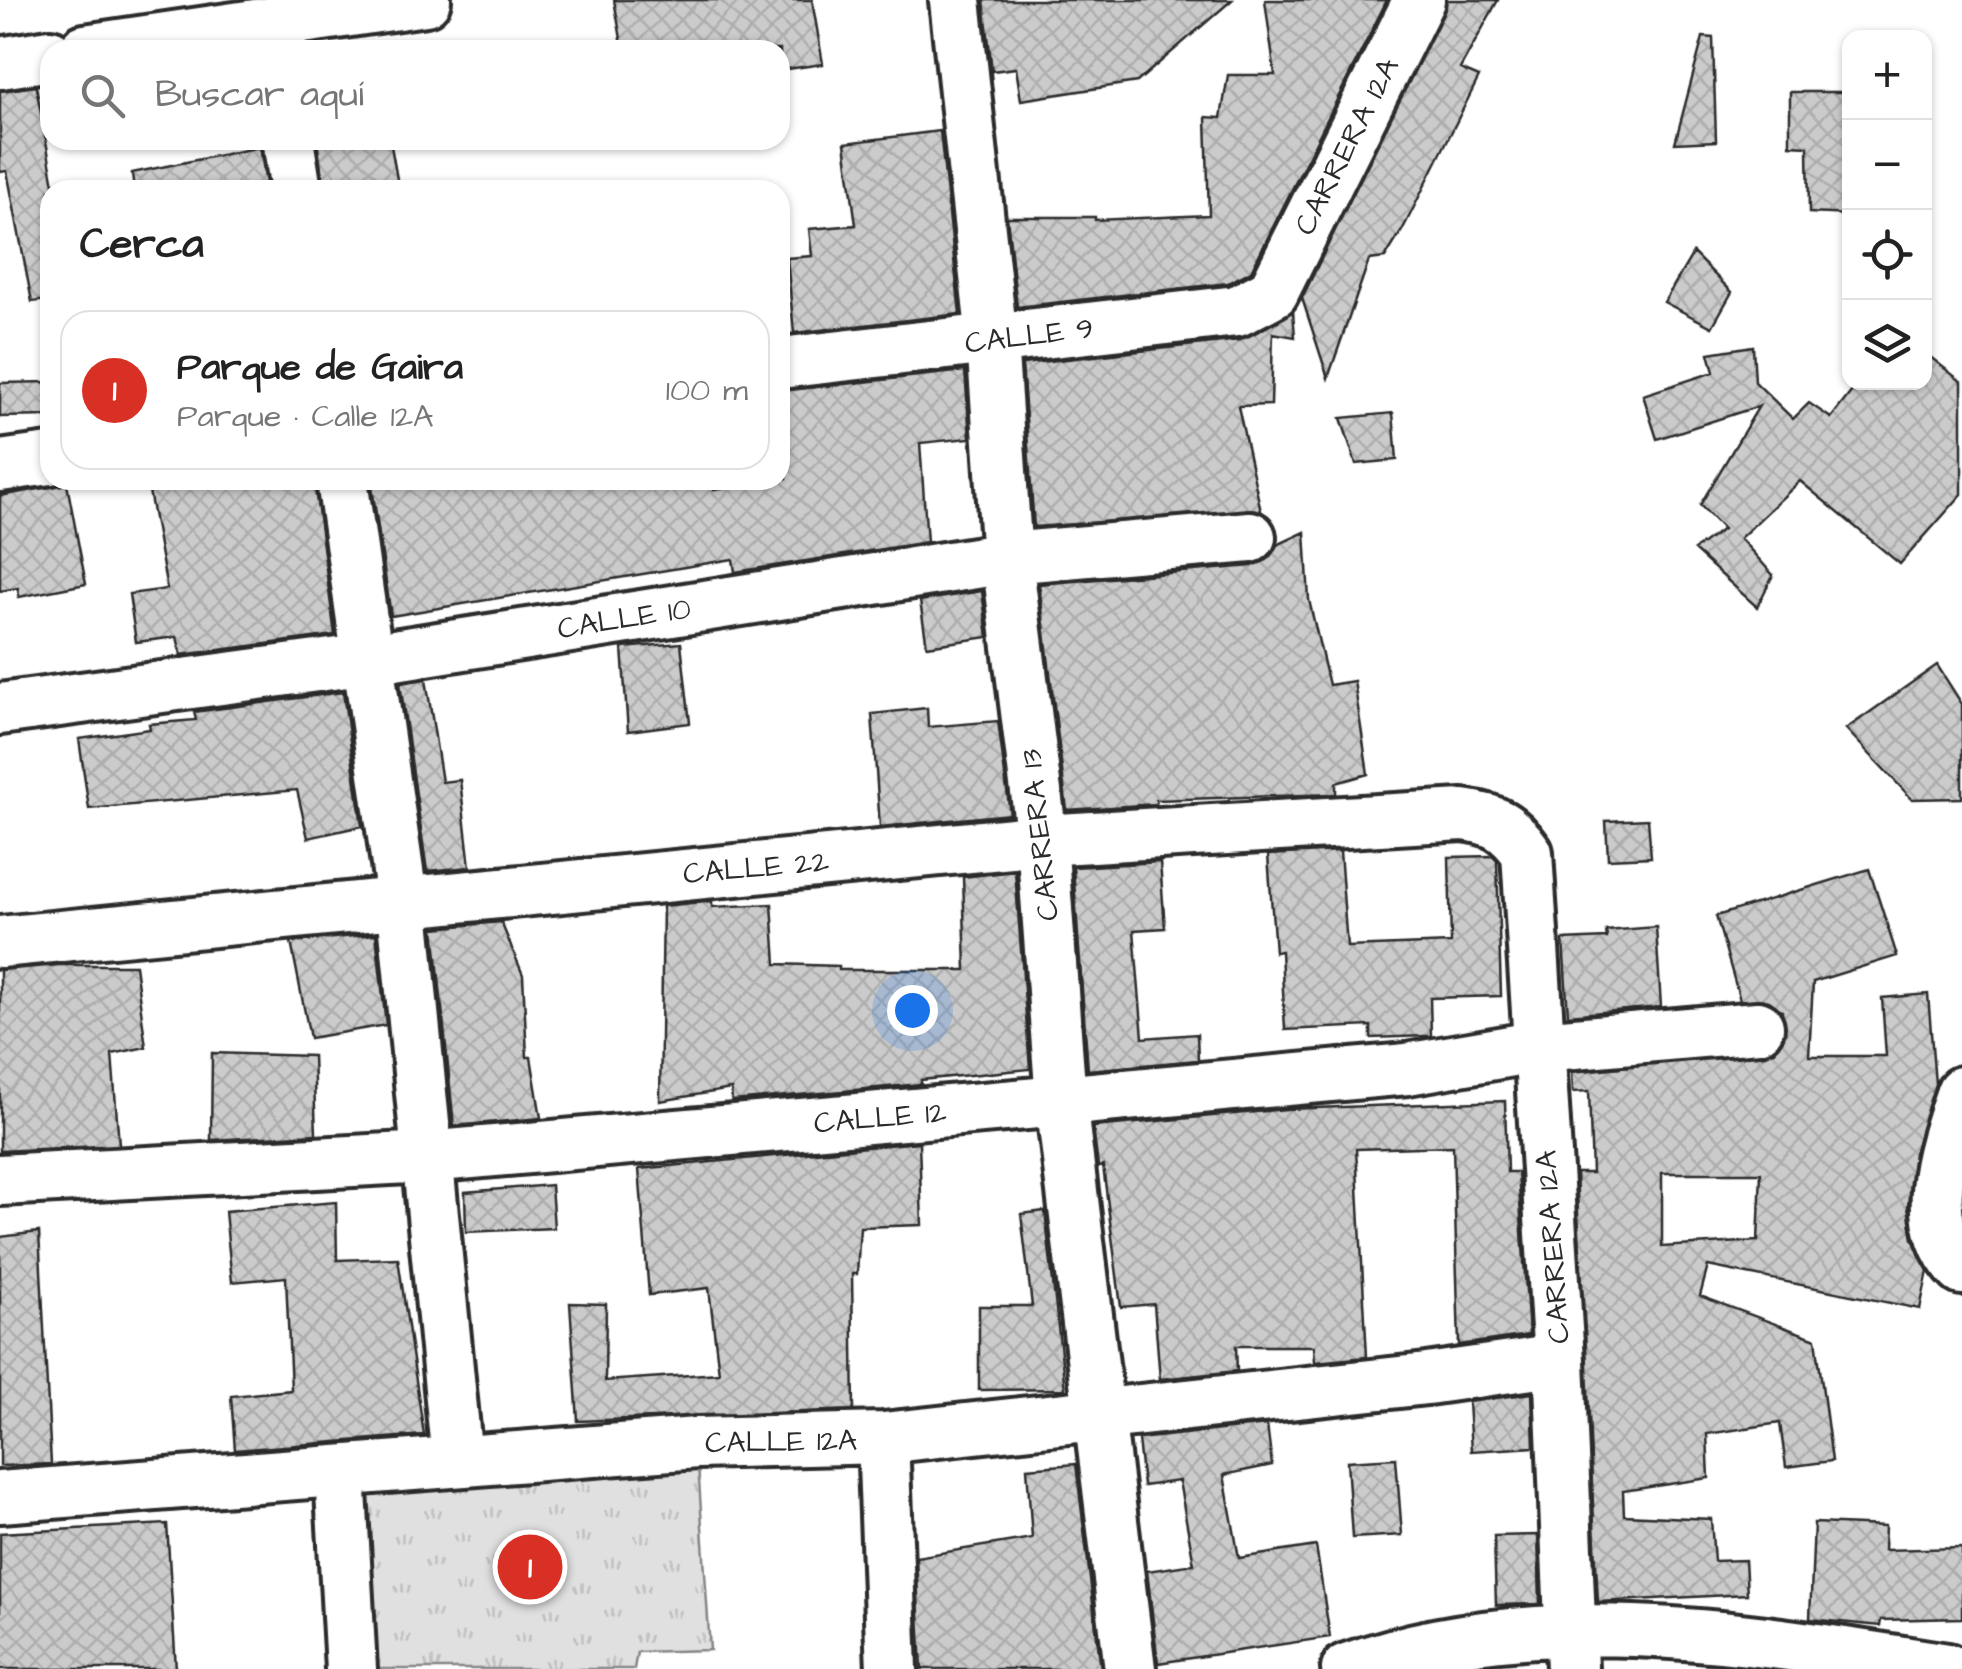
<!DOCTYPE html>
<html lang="es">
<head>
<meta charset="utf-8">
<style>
	:root { --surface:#fff; --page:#f2f2f2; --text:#222; --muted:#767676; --line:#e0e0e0; --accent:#d93025 }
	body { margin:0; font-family:"Architects Daughter",sans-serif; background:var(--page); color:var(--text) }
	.controls { position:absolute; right:30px; top:30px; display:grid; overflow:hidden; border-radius:20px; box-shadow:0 2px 8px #0004 }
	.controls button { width:90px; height:90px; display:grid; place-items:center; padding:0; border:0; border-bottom:2px solid var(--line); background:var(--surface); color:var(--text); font:50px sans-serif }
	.you { position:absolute; left:912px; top:1010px; width:35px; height:35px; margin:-25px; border:8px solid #fff; border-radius:50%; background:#1a73e8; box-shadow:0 0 0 15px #1a73e833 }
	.badge { display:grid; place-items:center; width:65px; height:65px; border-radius:50%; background:var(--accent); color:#fff; font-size:32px; font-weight:700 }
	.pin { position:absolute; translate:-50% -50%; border:5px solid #fff; box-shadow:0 2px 10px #0006 }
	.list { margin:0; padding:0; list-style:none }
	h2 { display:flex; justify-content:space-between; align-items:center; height:130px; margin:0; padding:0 40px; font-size:42px }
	h2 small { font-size:32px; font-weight:400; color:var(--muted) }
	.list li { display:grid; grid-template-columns:65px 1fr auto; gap:30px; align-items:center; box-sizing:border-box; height:160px; margin:0 20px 20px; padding:0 20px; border:2px solid var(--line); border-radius:30px }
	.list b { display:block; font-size:38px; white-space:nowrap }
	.list p { margin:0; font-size:32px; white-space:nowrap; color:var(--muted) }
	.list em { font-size:32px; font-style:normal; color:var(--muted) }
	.icon { flex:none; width:55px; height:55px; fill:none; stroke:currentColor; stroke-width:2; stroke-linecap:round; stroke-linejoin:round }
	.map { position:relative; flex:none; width:1962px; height:1669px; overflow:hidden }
	.search { position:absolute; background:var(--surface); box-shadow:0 2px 8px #0004; left:40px; top:40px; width:750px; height:110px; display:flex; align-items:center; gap:25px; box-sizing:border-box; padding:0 35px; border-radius:30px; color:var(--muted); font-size:38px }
	.panel { position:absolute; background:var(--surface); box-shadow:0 2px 8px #0004; left:40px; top:180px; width:750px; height:310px; border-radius:30px }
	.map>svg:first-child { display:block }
	.park { fill:url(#park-tufts); stroke:#868686; stroke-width:2.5 }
	.building { fill:url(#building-cross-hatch); stroke:#2b2b2b; stroke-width:2.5; fill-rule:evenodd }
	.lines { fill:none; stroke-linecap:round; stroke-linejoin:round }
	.minor-casing { stroke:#2b2b2b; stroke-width:58 }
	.minor { stroke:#fff; stroke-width:50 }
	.labels { text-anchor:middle; stroke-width:8; stroke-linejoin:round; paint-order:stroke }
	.street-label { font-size:30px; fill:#2b2b2b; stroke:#fff }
</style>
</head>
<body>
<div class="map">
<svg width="1962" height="1669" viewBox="0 0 1962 1669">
	<defs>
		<pattern id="park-tufts" width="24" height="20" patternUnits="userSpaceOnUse" patternTransform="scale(2.5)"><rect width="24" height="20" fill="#e0e0e0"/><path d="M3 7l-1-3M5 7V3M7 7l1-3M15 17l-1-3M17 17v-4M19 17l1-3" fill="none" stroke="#c0c0c0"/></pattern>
		<pattern id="building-cross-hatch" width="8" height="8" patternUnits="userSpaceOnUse" patternTransform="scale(2.5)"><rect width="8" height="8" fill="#cbcbcb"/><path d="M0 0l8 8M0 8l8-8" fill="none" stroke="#aeaeae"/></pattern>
	</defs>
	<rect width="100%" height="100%" fill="#fff"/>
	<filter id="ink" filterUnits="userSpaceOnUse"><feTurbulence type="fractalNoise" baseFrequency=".01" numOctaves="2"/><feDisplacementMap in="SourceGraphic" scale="20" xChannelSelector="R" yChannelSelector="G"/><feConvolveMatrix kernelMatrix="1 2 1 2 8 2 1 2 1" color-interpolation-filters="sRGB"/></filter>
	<g filter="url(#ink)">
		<!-- park -->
		<path class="park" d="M697,1449L710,1650L637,1652L634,1669H363L347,1475Z"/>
		<!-- building -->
		<path class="building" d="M614,0H812L823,64L780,70V50H623Z
			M984,0H1232L1137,82L1021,100L1016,68L992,71Z
			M1265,0H1387L1251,271L1228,283L1017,307L1007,217H1095V220L1209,215L1206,117L1221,118L1228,75H1275Z
			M1447,0H1498L1460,69L1479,77L1403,229L1385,258L1369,260L1328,378L1302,298Z
			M1703,37L1713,38L1716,141L1675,143Z
			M36,86L55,190H50V300L32,302L7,171L0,172V91Z
			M1790,92H1850V215L1809,213L1808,146L1790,145Z
			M940,131L960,314L794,333L787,258L812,256L809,229L856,225L845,143Z
			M317,140H390L399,190H324Z
			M260,147L267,190H134L132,173Z
			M1693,253L1732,292L1712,327L1664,302Z
			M1293,311L1295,337L1273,333L1271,405L1238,406L1261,511L1034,527L1022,364L1240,340Z
			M1753,346L1755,382L1793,419L1809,403L1831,418L1859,382H1924V352L1962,382V494L1900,564L1800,481L1740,538L1773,575L1757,607L1694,550L1723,529L1700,505L1759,406L1657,439L1643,395L1714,372L1709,353Z
			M965,371L970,438L920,443L927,542L735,572L733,559L391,616L371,480H713L714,490L780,480L787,478L780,391Z
			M50,382V416L0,417V383Z
			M1393,413L1397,460L1356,464L1341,418Z
			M147,480H314L335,635L181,655L177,637L136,642L129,594L167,589Z
			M67,484L86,584L19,597L18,588L0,591V496Z
			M1305,532L1309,600L1329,685L1354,681L1368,774L1336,783V794L1156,800V804L1067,810L1039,584L1252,566L1267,560L1277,545Z
			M982,591L988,637L927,646L920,601Z
			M681,643L690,723L628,731L622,648Z
			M1937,665L1962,704V798L1912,799L1846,729Z
			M426,679L442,782L460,780L470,867L427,871L400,683Z
			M343,692L362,826L308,838L297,790L89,809L79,739L150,729L149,724L196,720L194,712Z
			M927,708L928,727L998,721L1010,814L880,827L872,714Z
			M1648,819L1651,857L1608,859L1606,821Z
			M1340,851L1347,947L1451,943L1449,857L1493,856L1497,861L1501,996L1430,998L1431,1036H1427L1371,1038V1026L1285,1030L1281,951L1275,952L1268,855Z
			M1160,862L1165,928L1134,930L1143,1038L1197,1034L1198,1060L1088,1070L1073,867Z
			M1869,869L1897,956L1813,982L1809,1056H1886L1882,998L1928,994L1935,1084L1914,1153L1908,1206L1913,1239L1928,1271L1920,1309L1708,1266L1700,1296L1816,1339L1832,1461L1786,1467L1780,1423L1707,1434L1709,1478L1623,1491L1624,1515L1711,1519L1714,1561L1745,1560L1747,1594L1598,1602L1576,1173H1592L1589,1091L1573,1092L1572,1072L1774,1051L1784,1038L1782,1011L1769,1001L1740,1000L1716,916ZM1662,1173H1761L1758,1241L1662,1247Z
			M1015,871L1030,1069L921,1080V1084L732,1101L731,1089L660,1101L663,906L712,901V907L772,904L776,964L839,966V970H966L963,877Z
			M501,922L523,975L527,1057H531L541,1118L454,1126L434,928Z
			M1656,927L1661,1007L1568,1015L1563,940L1607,938L1606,931Z
			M376,934L386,1025L310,1038L291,942Z
			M59,965H135L146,1047L112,1054L119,1145L0,1151V970Z
			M212,1053L313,1056L316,1134L211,1140Z
			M1505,1101L1507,1172H1518L1529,1335L1459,1345L1453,1146L1356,1149L1367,1357L1315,1362L1314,1346H1236L1237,1371L1160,1379L1154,1304L1121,1307L1103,1166L1098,1167L1093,1127L1287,1109Z
			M919,1142L922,1225L860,1227L857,1274H852L854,1410L578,1421L570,1303L606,1304L605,1381L719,1373L709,1288L649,1295L639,1169Z
			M551,1185L554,1228L466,1232L465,1192Z
			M336,1202L337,1260L398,1258L424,1435L235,1450L231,1396L291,1390L286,1277L232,1282L225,1211Z
			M1045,1211L1065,1389L979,1390V1306H1032L1021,1214Z
			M39,1232L51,1464L0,1466V1237Z
			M1532,1393L1534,1447L1471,1451L1468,1402Z
			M1267,1425L1272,1465L1224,1475L1239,1558L1316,1546L1330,1637L1158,1663L1147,1571L1194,1564L1179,1481L1143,1486L1138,1439Z
			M1396,1458L1402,1535L1352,1538L1347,1461Z
			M1076,1464L1101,1669H922L916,1557L1032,1538L1027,1468Z
			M1814,1523L1885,1526L1884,1550L1962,1548V1618L1881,1620L1880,1626L1810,1619Z
			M167,1524L176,1669H0V1533Z
			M1538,1535L1540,1604L1496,1605L1494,1536Z"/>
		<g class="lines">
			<defs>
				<path id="minor" d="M955,0L992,340L1007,558L1042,840L1061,1101L1130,1669
					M85,50L425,0
					M0,63L50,55
					M288,140L296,190
					M780,363L1237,311L1273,292L1419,0
					M0,466L50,459
					M342,480L402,899L457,1460
					M0,709L369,659L1007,558L1250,537
					M0,942L1042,840L1463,815C1495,819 1509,827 1527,853L1559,1360L1572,1669
					M1962,1092C1943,1148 1916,1221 1962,1269
					M0,1180L427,1157L1061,1101L1407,1069L1540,1046L1758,1027
					M883,1438L892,1669
					M340,1473L351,1669
					M0,1497L697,1443L883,1438L1427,1379L1559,1360
					M1347,1669C1538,1600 1752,1638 1947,1669"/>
			</defs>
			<!-- minor casing -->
			<use href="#minor" class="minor-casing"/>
			<!-- minor -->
			<use href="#minor" class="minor"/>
		</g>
	</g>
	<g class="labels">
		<!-- street labels -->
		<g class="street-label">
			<text transform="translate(1346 146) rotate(-63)" y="10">CARRERA 12A</text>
			<text transform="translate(1029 335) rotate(-7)" y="10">CALLE 9</text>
			<text transform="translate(624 618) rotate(-9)" y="10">CALLE 10</text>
			<text transform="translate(1039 835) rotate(-96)" y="10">CARRERA 13</text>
			<text transform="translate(756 867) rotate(-5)" y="10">CALLE 22</text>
			<text transform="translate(880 1117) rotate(-5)" y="10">CALLE 12</text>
			<text transform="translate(1552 1247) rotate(-94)" y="10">CARRERA 12A</text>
			<text transform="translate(781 1441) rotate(-1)" y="10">CALLE 12A</text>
		</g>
	</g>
</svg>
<div class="controls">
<button>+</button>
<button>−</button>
<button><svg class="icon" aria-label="locate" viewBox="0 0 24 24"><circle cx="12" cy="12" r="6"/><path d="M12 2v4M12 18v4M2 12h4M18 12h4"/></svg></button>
<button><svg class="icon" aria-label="layers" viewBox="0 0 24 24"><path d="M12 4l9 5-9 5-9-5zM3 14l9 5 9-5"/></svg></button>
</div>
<div class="you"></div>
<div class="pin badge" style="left:530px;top:1567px">1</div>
<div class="search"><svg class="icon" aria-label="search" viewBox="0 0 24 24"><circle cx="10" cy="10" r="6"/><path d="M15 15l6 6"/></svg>Buscar aquí</div>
<section class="panel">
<h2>Cerca<small></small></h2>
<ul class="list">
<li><span class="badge">1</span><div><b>Parque de Gaira</b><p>Parque · Calle 12A</p></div><em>100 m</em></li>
</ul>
</section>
</div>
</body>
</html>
